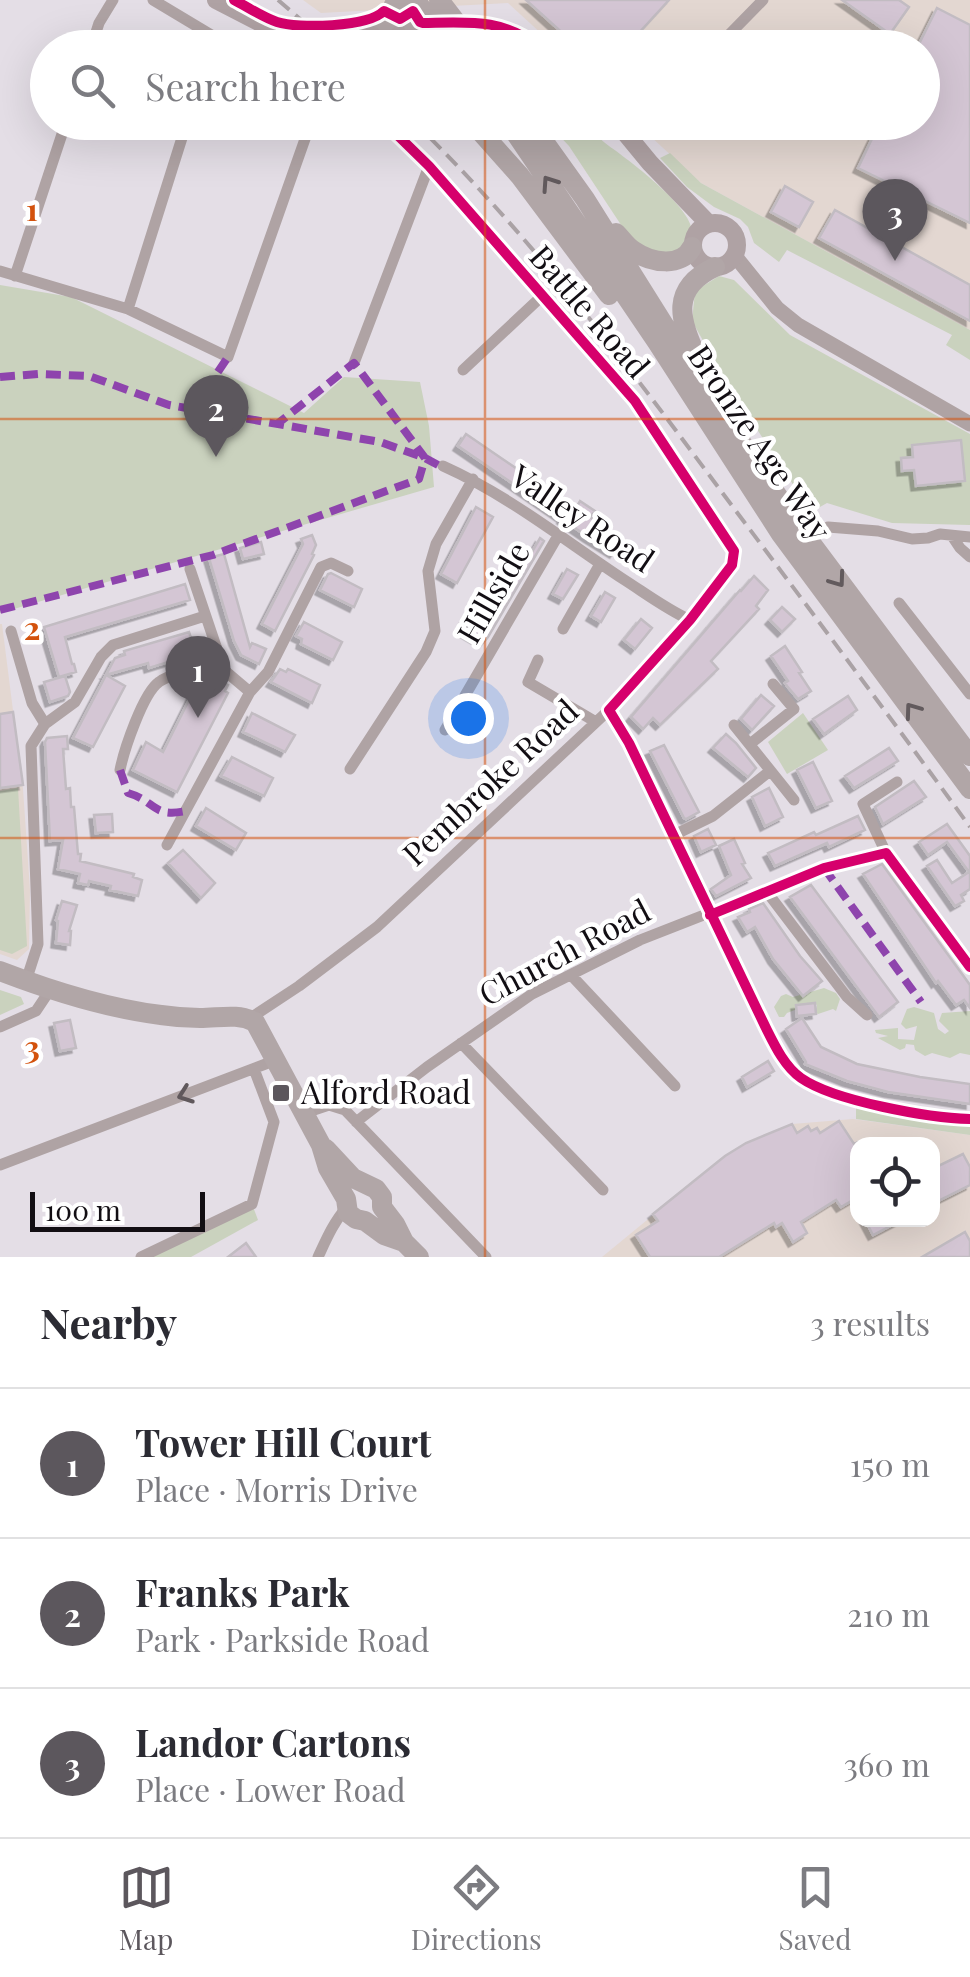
<!DOCTYPE html>
<html lang="en">
<head>
<meta charset="utf-8">
<style>
	:root { --surface:#fff; --page:#f7f7f7; --text:#2b2b33; --muted:#7c7c81; --line:#e1e1e2; --accent:#5c575d }
	body { margin:0; font-family:"Playfair Display",serif; background:var(--page); color:var(--text) }
	.controls { position:absolute; right:30px; bottom:30px; display:grid; overflow:hidden; border-radius:20px; box-shadow:0 10px 40px #0002 }
	.controls button { width:90px; height:90px; display:grid; place-items:center; padding:0; border:0; border-bottom:2px solid var(--line); background:var(--surface); color:var(--text); font:50px sans-serif }
	.scale { position:absolute; left:30px; bottom:25px; width:175px; box-sizing:border-box; padding-left:10px; border:5px solid #120e13; border-top:0; font-size:28px; line-height:35px; white-space:nowrap; color:#120e13; -webkit-text-stroke:8px #fff; paint-order:stroke }
	.you { position:absolute; left:468px; top:718px; width:35px; height:35px; margin:-25px; border:8px solid #fff; border-radius:50%; background:#1a73e8; box-shadow:0 0 0 15px #1a73e833 }
	.badge { display:grid; place-items:center; width:65px; height:65px; border-radius:50%; background:var(--accent); color:#fff; font-size:32px; font-weight:700 }
	.pin { position:absolute; translate:-50% -82px; filter:drop-shadow(0 2px 5px #0008) }
	.pin::after { content:''; position:absolute; top:52px; width:35px; height:30px; background:inherit; clip-path:polygon(0 0,100% 0,50% 100%) }
	.list { margin:0; padding:0; list-style:none }
	h2 { display:flex; justify-content:space-between; align-items:center; height:130px; margin:0; padding:0 40px; font-size:42px }
	h2 small { font-size:32px; font-weight:400; color:var(--muted) }
	.list li { display:grid; grid-template-columns:65px 1fr auto; gap:30px; align-items:center; box-sizing:border-box; height:150px; padding:0 40px; border-top:2px solid var(--line) }
	.list b { display:block; font-size:38px; white-space:nowrap }
	.list p { margin:0; font-size:32px; white-space:nowrap; color:var(--muted) }
	.list em { font-size:32px; font-style:normal; color:var(--muted) }
	.icon { flex:none; width:55px; height:55px; fill:none; stroke:currentColor; stroke-width:2; stroke-linecap:round; stroke-linejoin:round }
	.map { position:relative; flex:none; width:970px; height:1257px; overflow:hidden }
	.search { position:absolute; background:var(--surface); box-shadow:0 10px 40px #0002; left:30px; right:30px; top:30px; height:110px; display:flex; align-items:center; gap:25px; box-sizing:border-box; padding:0 35px; border-radius:55px; color:var(--muted); font-size:38px }
	.sheet { height:580px; background:var(--surface) }
	nav { display:flex; justify-content:space-around; align-items:center; box-sizing:border-box; height:140px; border-top:2px solid var(--line); background:var(--surface); font-size:28px; color:var(--muted) }
	nav a { display:grid; justify-items:center; gap:5px }
	nav .on { color:var(--accent) }
	.map>svg:first-child { display:block }
	.industrial { fill:#e3d7d1; fill-rule:evenodd }
	.green { fill:#cad2be }
	.building { fill:#d4c6d4; stroke:#c2bcc2; stroke-width:2.5; filter:url(#shadow) }
	.lines { fill:none; stroke-linecap:round; stroke-linejoin:round }
	.minor { stroke:#afa3a4; stroke-width:11 }
	.tertiary { stroke:#afa3a4; stroke-width:15 }
	.secondary { stroke:#afa2a4; stroke-width:18 }
	.primary { stroke:#b1a6a7; stroke-width:20 }
	.rail { stroke:#aaa2a5; stroke-width:4; stroke-dasharray:15 8; stroke-linecap:butt }
	.secondary-bridge { stroke:#afa2a4; stroke-width:18 }
	.quiet { stroke:#8e44ad; stroke-width:8; stroke-dasharray:15 8; stroke-linecap:butt }
	.cycleway-casing { stroke:#fff; stroke-width:16 }
	.cycleway { stroke:#d6006c; stroke-width:10 }
	.oneway { stroke:#625a5d }
	.oneway2 { stroke:#60585c }
	.grid { fill:none; stroke:#d3520d; stroke-width:2.5; stroke-opacity:0.55 }
	.poi-dot { fill:#5c575d; stroke:#fff; stroke-width:4 }
	.labels { text-anchor:middle; stroke-width:9; stroke-linejoin:round; paint-order:stroke }
	.street-label { font-size:32px; fill:#120e13; stroke:#fff }
	.poi-label { font-size:32px; fill:#120e13; stroke:#fff; text-anchor:start }
	.grid-label { font-size:32px; text-anchor:middle; font-weight:bold; fill:#d3520d; stroke:#fff; stroke-width:9; stroke-linejoin:round; paint-order:stroke }
</style>
</head>
<body>
<div class="map">
<svg width="970" height="1257" viewBox="0 0 970 1257">
	<defs>
		<filter id="shadow"><feDropShadow dx="-4.5" dy="4.5" stdDeviation="0" flood-color="#0004"/></filter>
	</defs>
	<rect width="100%" height="100%" fill="#e4dee6"/>
	<!-- industrial -->
	<path class="industrial" d="M303,0H970V330L701,183L636,123L922,122V48L556,47L508,3L321,13Z
		M0,624H2L23,789L30,890L29,949L17,960L0,954Z
		M853,1119L970,1135V1257H602L725,1156L746,1143L792,1124ZM858,1144H932V1220H858Z"/>
	<!-- green -->
	<path class="green" d="M547,123H588C594,131 600,140 609,146C626,158 701,213 691,236C689,242 679,248 674,252H652L629,237L569,146Z
		M670,153L701,183L970,330V360L946,345L952,335L787,250L779,262L754,243L748,227L740,219L714,207L687,187L660,158Z
		M719,276L734,280L790,335L970,434V525L892,523L827,503L811,512L728,385L692,321L695,291Z
		M0,285L71,297L304,413L344,377L420,382L429,426L434,487L0,613Z
		M803,713L828,750L787,774L768,742Z
		M18,788L27,946L12,954L0,950V791Z
		M824,988L836,993L840,999L836,1011L833,1009L818,1014L815,1012L817,1005L813,1003L787,1013L784,1017H779L774,1007L781,996L786,994L793,997Z
		M0,990L21,997L24,1004L0,1015Z
		M914,1007L934,1013L938,1029L945,1034L949,1031L939,1021L942,1013L970,1011V1055L960,1053L950,1058L932,1053L925,1056L915,1050L914,1045L906,1044L905,1048L900,1050L878,1038L888,1036L876,1033L875,1030L898,1028V1039L914,1040L917,1026L906,1029L901,1024L907,1009Z
		M856,1105L970,1124V1135L856,1119Z
		M252,1204L258,1220L191,1257H141Z"/>
	<!-- building -->
	<path class="building" d="M526,0H669L625,48H579Z
		M842,0H899L909,7L890,34Z
		M937,8L970,25V223L858,168L880,122H922V48H917Z
		M785,186L813,202L799,227L771,212Z
		M835,210L970,285V321L819,238Z
		M466,434L548,490L552,484L561,490L557,496L576,508L580,501L595,511L590,517L597,522L596,524L622,540L614,553L588,537L562,519L563,518L458,446Z
		M961,440L965,481L916,486L914,470L902,471L901,458L913,457L912,445Z
		M476,507L493,517L457,583L441,574Z
		M312,535L316,545L312,554L314,555L275,631L262,624L303,544L301,539Z
		M540,538L544,541L488,637L483,643L466,633L471,625L464,620L473,608L493,619Z
		M261,542L264,554L243,559L240,548Z
		M224,554L250,647L252,643L266,649L259,664L241,655L234,641L209,558Z
		M567,569L578,575L563,599L553,594Z
		M331,573L362,589L354,607L320,590L328,574Z
		M754,576L768,590L756,606L759,609L711,661L718,669L660,725L653,718L643,729L631,717L740,590L741,591Z
		M185,584L190,600L65,637L72,664H74L76,672L59,677L44,627Z
		M605,592L615,598L601,622L591,616Z
		M782,607L795,619L782,632L770,620Z
		M641,619L652,628L635,649L624,640Z
		M304,622L342,642L333,660L301,644L302,639L296,636Z
		M189,632L198,659L185,662L184,657L149,668L148,663L106,675L125,686L93,747L73,738L115,658L125,655L124,651Z
		M785,646L802,672L799,673L811,691L798,699L787,686L785,683L788,681L771,656Z
		M280,669L286,672L288,669L320,685L312,703L271,682Z
		M65,676L70,692L68,696L50,702L44,682Z
		M211,676L228,685L225,691L228,693L177,792L133,770L146,742L163,752L200,678Z
		M761,695L774,706L752,730L741,719Z
		M848,696L857,710L824,734L813,719Z
		M13,712L23,785L0,788V714Z
		M252,713L295,735L285,752L243,732Z
		M726,734L736,743L756,768L748,777L713,748Z
		M67,736L68,749H63L66,789L70,788L71,807H74L78,854H81L80,861L134,874L133,877L142,880L138,896L110,890L111,886L89,881L88,885L78,883L80,874L58,869L63,840L50,841L45,742L47,738Z
		M664,745L699,812L686,819L684,818L650,751Z
		M889,748L898,761L854,788L845,776Z
		M232,757L273,778L264,796L221,776Z
		M813,762L832,801L816,808L797,770Z
		M914,781L926,797L883,824L875,807Z
		M769,788L783,817L765,826L752,797Z
		M206,808L246,833L236,850L196,826Z
		M112,814L113,832L96,833L94,815Z
		M858,816L865,830L829,847L827,843L775,866L768,853L814,832L816,835Z
		M947,824L970,856V889L961,895L964,901L955,906L927,866L937,860L952,883L969,872L947,842L928,855L919,842Z
		M708,829L716,845L701,852L694,836Z
		M734,839L745,863L742,864L751,878L716,896L711,889L731,875L719,846Z
		M183,850L215,883L201,898L168,863Z
		M882,864L970,985V1008L964,1000L956,1005L938,981L936,983L863,874Z
		M811,885L898,1002L879,1017L790,897Z
		M62,901L77,905L69,931H71L70,945L56,943L58,921L56,920Z
		M763,903L800,956L822,981L803,996L773,959L755,927L747,932L738,917L750,912L749,909Z
		M815,1003L816,1014L797,1016L796,1005Z
		M802,1018L821,1047L857,1064L920,1077L970,1084V1104L888,1092L847,1081L805,1064L806,1062L786,1029Z
		M70,1020L76,1048L60,1051L54,1023Z
		M768,1061L774,1071L747,1087L742,1077Z
		M839,1121L854,1144L858,1142V1197L841,1207L836,1200L801,1222L807,1233L793,1242L782,1223L776,1227L774,1223L719,1257H650L636,1235L658,1221L653,1214L725,1156L746,1143L792,1124L797,1133L808,1126L811,1131L817,1128L820,1133Z
		M963,1154L970,1167V1185L932,1204V1169Z
		M865,1220H902L873,1235Z
		M965,1232L970,1241V1257H922Z
		M246,1243L256,1257H228Z"/>
	<g class="lines">
		<!-- minor -->
		<path class="minor" d="M153,0L233,48
			M91,48L99,23L113,0
			M716,48L763,0
			M0,271L128,309L228,357L311,122
			M15,276L66,122
			M128,309L187,122
			M354,363L429,166
			M463,370L542,296
			M443,466C508,495 564,540 623,579C645,593 666,609 690,620
			M828,527L878,531L912,539L928,538L940,534L970,537
			M952,536L960,548L970,557
			M190,569L224,670L250,692
			M899,603L970,694
			M563,629L600,564
			M11,631L32,703L45,724
			M538,660L528,682L596,722
			M609,710L629,743L765,1026C774,1044 784,1066 801,1078C834,1101 929,1118 970,1119
			M734,725L794,800
			M445,730L559,534
			M750,744L794,709L773,684
			M350,769L426,652L435,631L428,571L436,544L473,479
			M120,770C124,750 143,693 159,682C172,672 205,668 222,664
			M897,782L863,804L886,853L970,967
			M672,836L713,816L770,771
			M167,845L250,692L268,672L321,567L331,563L348,571
			M767,892L847,997L867,1015
			M710,915L824,868L886,853
			M571,975L675,1086
			M26,981L38,944L31,746L45,724L75,702L101,657L113,645L205,616
			M249,1019L299,986L377,927L609,710L690,620L733,560L734,551L730,544L635,401L429,166L384,122
			M0,1027L36,1011L50,990
			M461,1043L603,1190
			M305,1113L329,1105L345,1110L486,1257
			M356,1122L427,1067L532,994L640,940L709,913
			M0,1165L276,1060
			M141,1257L252,1204L274,1122L254,1069
			M318,1257C326,1240 333,1223 346,1208"/>
		<!-- tertiary -->
		<path class="tertiary" d="M735,256L777,308L798,325L970,424"/>
		<!-- secondary -->
		<path class="secondary" d="M216,0L274,30L309,36
			M372,35L426,33
			M609,122L622,129L650,163L708,223
			M693 245a22 22 0 1 1 44 0a22 22 0 1 1-44 0Z"/>
		<!-- primary -->
		<path class="primary" d="M396,0L414,24L418,48
			M415,0L453,48
			M439,0L476,48
			M372,35L386,21L396,1
			M472,122L520,176L609,295
			M508,122L657,342L781,534L970,789
			M530,122L585,199L696,376L796,523L970,756
			M616,233C622,239 627,247 634,251C651,263 682,268 692,247
			M697,357C679,320 670,288 715,267
			M0,971C52,991 105,1008 161,1015C174,1017 187,1018 200,1018C220,1018 237,1013 255,1022L321,1145L328,1168L346,1199L348,1213L356,1219L365,1221L384,1235L404,1242
			M326,1149L353,1178L376,1189L382,1197V1207L395,1224L404,1242L419,1257"/>
		<!-- rail -->
		<path class="rail" d="M278,0L334,48
			M414,122C529,234 626,363 721,491C805,603 888,714 970,827"/>
		<!-- secondary-bridge -->
		<path class="secondary-bridge" d="M430,33C462,33 491,29 520,44
			M309,36L372,35"/>
		<!-- quiet -->
		<path class="quiet" d="M0,377L39,374L89,376L169,405L380,442L425,458L438,465
			M192,410L228,357
			M0,610L213,555L419,479L425,458L354,363L276,425
			M120,770L128,793C156,801 152,818 186,811
			M824,868L921,1002"/>
		<defs>
			<path id="cycleway" d="M234,0C248,7 262,17 277,22C298,29 368,27 384,11L400,19L413,11L420,22L423,23C470,22 502,18 541,48
				M384,122L429,166L635,401L734,551
				M734,551L732,565L690,620L609,710L629,743L765,1026C774,1044 784,1066 801,1078C834,1101 929,1118 970,1119
				M710,915L824,868L886,853L970,967"/>
		</defs>
		<!-- cycleway casing -->
		<use href="#cycleway" class="cycleway-casing"/>
		<!-- cycleway -->
		<use href="#cycleway" class="cycleway"/>
	</g>
	<!-- one-way arrows -->
	<defs><path id="oneway-chevron" d="M-2-3.5L2.5 0L-2 3.5" fill="none" stroke-width="1.6" stroke-linecap="round" stroke-linejoin="round" transform="scale(2.5)"/></defs>
	<g class="oneway">
		<use href="#oneway-chevron" transform="translate(549 183) rotate(-124)"/>
		<use href="#oneway-chevron" transform="translate(838 580) rotate(54)"/>
		<use href="#oneway-chevron" transform="translate(912 710) rotate(-126)"/>
	</g>
	<use class="oneway2" href="#oneway-chevron" transform="translate(185 1095) rotate(160)"/>
	<!-- grid -->
	<path class="grid" d="M485,0V48M485,122V1257M0,419H970M0,838H970"/>
	<!-- markers -->
	<rect class="poi-dot" x="271" y="1083" width="20" height="20" rx="5"/>
	<g class="labels">
		<!-- street labels -->
		<g class="street-label">
			<text transform="translate(589 312) rotate(49)" y="11">Battle Road</text>
			<text transform="translate(759 443) rotate(56)" y="11">Bronze Age Way</text>
			<text transform="translate(582 519) rotate(34)" y="11">Valley Road</text>
			<text transform="translate(494 593) rotate(-60)" y="11">Hillside</text>
			<text transform="translate(491 783) rotate(-43)" y="11">Pembroke Road</text>
			<text transform="translate(565 953) rotate(-28)" y="11">Church Road</text>
		</g>
		<!-- poi labels -->
		<g class="poi-label">
			<text x="301" y="1104">Alford Road</text>
		</g>
	</g>
	<g class="grid-label">
		<text x="32" y="221">1</text>
		<text x="32" y="640">2</text>
		<text x="32" y="1059">3</text>
	</g>
</svg>
<div class="controls">
<button><svg class="icon" aria-label="locate" viewBox="0 0 24 24"><circle cx="12" cy="12" r="6"/><path d="M12 2v4M12 18v4M2 12h4M18 12h4"/></svg></button>
</div>
<div class="scale">100 m</div>
<div class="you"></div>
<div class="pin badge" style="left:198px;top:718px">1</div>
<div class="pin badge" style="left:216px;top:457px">2</div>
<div class="pin badge" style="left:895px;top:261px">3</div>
<div class="search"><svg class="icon" aria-label="search" viewBox="0 0 24 24"><circle cx="10" cy="10" r="6"/><path d="M15 15l6 6"/></svg>Search here</div>
</div>
<section class="sheet">
<h2>Nearby<small>3 results</small></h2>
<ul class="list">
<li><span class="badge">1</span><div><b>Tower Hill Court</b><p>Place · Morris Drive</p></div><em>150 m</em></li>
<li><span class="badge">2</span><div><b>Franks Park</b><p>Park · Parkside Road</p></div><em>210 m</em></li>
<li><span class="badge">3</span><div><b>Landor Cartons</b><p>Place · Lower Road</p></div><em>360 m</em></li>
</ul>
</section>
<nav>
<a class="on"><svg class="icon" aria-label="map" viewBox="0 0 24 24"><path d="M3 6l6-2 6 2 6-2v14l-6 2-6-2-6 2zM9 4v14M15 6v14"/></svg>Map</a>
<a><svg class="icon" aria-label="directions" viewBox="0 0 24 24"><path d="M12 3l9 9-9 9-9-9zM9 14v-3h6M13 9l2 2-2 2"/></svg>Directions</a>
<a><svg class="icon" aria-label="saved" viewBox="0 0 24 24"><path d="M7 4h10v16l-5-4-5 4z"/></svg>Saved</a>
</nav>
</body>
</html>
